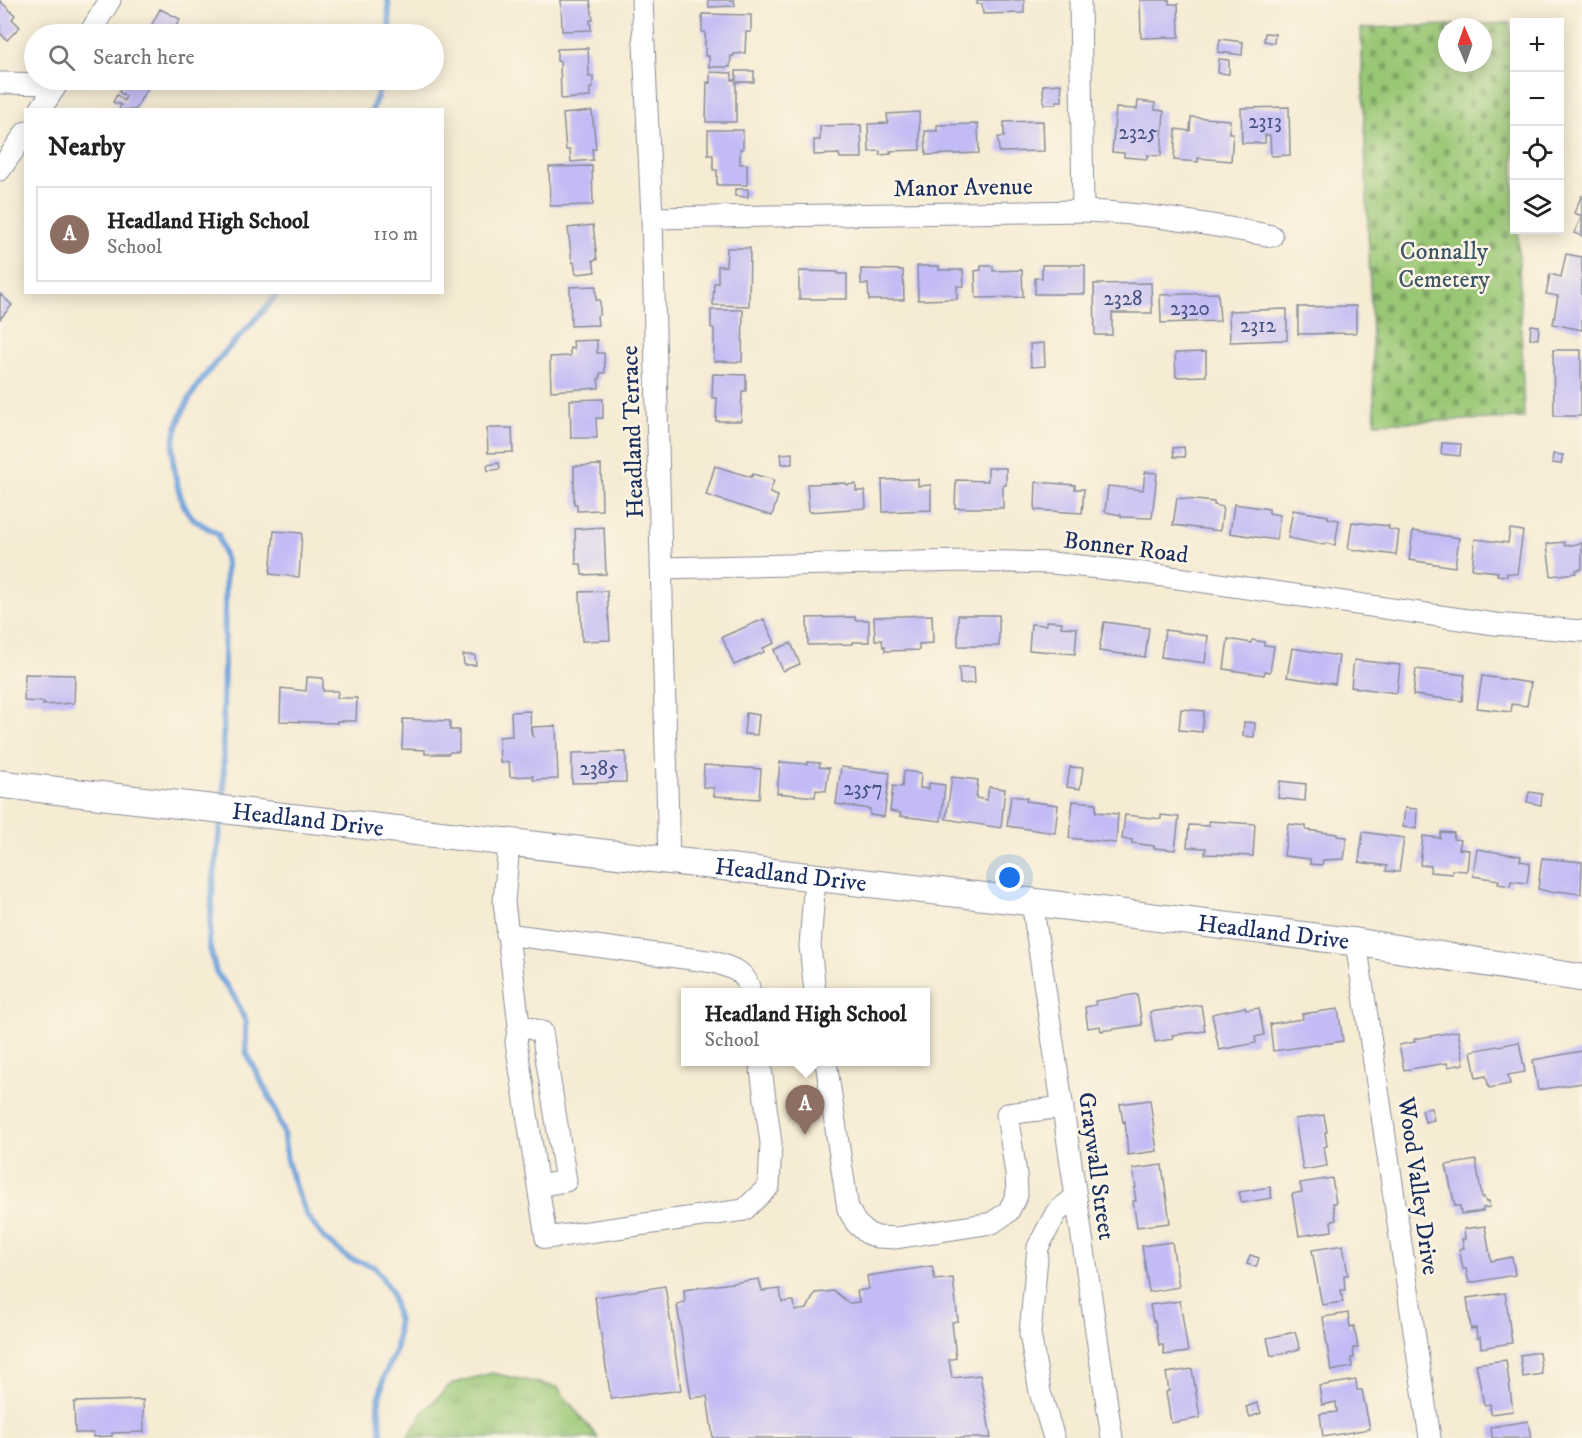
<!DOCTYPE html>
<html lang="en">
<head>
<meta charset="utf-8">
<style>
	:root { --surface:#fff; --page:#f6f6f6; --text:#222; --muted:#767676; --line:#e0e0e0; --accent:#b5179e }
	body { margin:0; font-family:"IM FELL DW Pica",serif; background:var(--page); color:var(--text) }
	.controls { position:absolute; right:18px; top:18px; display:grid; overflow:hidden; border-radius:0px; box-shadow:0 3px 15px #0003 }
	.controls button { width:54px; height:54px; display:grid; place-items:center; padding:0; border:0; border-bottom:2px solid var(--line); background:var(--surface); color:var(--text); font:30px sans-serif }
	.compass { position:absolute; left:1438px; top:18px; width:54px; height:54px; border-radius:50%; background:var(--surface); box-shadow:0 3px 15px #0003; rotate:358deg }
	.you { position:absolute; left:1010px; top:878px; width:21px; height:21px; margin:-15px; border:4px solid #fff; border-radius:50%; background:#1a73e8; box-shadow:0 0 0 9px #1a73e833 }
	.badge { display:grid; place-items:center; width:39px; height:39px; border-radius:50%; background:var(--accent); color:#fff; font-size:20px; font-weight:700 }
	.pin { position:absolute; translate:-50% -50px; filter:drop-shadow(0 2px 3px #0008) }
	.pin::after { content:''; position:absolute; top:32px; width:21px; height:18px; background:inherit; clip-path:polygon(0 0,100% 0,50% 100%) }
	.popup { position:absolute; left:681px; top:988px; width:249px; height:78px; box-sizing:border-box; display:grid; place-content:center; border-radius:0px; background:var(--surface); filter:drop-shadow(0 2px 4px #0005); font-size:20px; white-space:nowrap; color:var(--muted) }
	.popup b { font-size:22px; color:var(--text) }
	.popup::after { content:''; position:absolute; left:50%; top:100%; margin-left:-12px; border:12px solid transparent; border-top-color:var(--surface) }
	.list { margin:0; padding:0; list-style:none }
	h2 { display:flex; justify-content:space-between; align-items:center; height:78px; margin:0; padding:0 24px; font-size:26px }
	h2 small { font-size:20px; font-weight:400; color:var(--muted) }
	.list li { display:grid; grid-template-columns:39px 1fr auto; gap:18px; align-items:center; box-sizing:border-box; height:96px; margin:0 12px 12px; padding:0 12px; border:2px solid var(--line); border-radius:0px }
	.list b { display:block; font-size:22px; white-space:nowrap }
	.list p { margin:0; font-size:20px; white-space:nowrap; color:var(--muted) }
	.list em { font-size:20px; font-style:normal; color:var(--muted) }
	.icon { flex:none; width:33px; height:33px; fill:none; stroke:currentColor; stroke-width:2; stroke-linecap:round; stroke-linejoin:round }
	.map { position:relative; flex:none; width:1582px; height:1438px; overflow:hidden }
	.search { position:absolute; background:var(--surface); box-shadow:0 3px 15px #0003; left:24px; top:24px; width:420px; height:66px; display:flex; align-items:center; gap:15px; box-sizing:border-box; padding:0 21px; border-radius:33px; color:var(--muted); font-size:22px }
	.panel { position:absolute; background:var(--surface); box-shadow:0 3px 15px #0003; left:24px; top:108px; width:420px; height:186px; border-radius:0px }
	.map>svg:first-child { display:block }
	.cemetery { fill:url(#cemetery-stones); stroke:#5a7b69; stroke-width:1.5; fill-rule:evenodd }
	.park { fill:url(#park-tufts); stroke:#5a7b69; stroke-width:1.5 }
	.lines { fill:none; stroke-linecap:round; stroke-linejoin:round }
	.stream { stroke:#6ea2db; stroke-width:6 }
	.building { fill:#c3bbf5 }
	.minor-casing { stroke:#888d98; stroke-width:23 }
	.major-casing { stroke:#888d98; stroke-width:29 }
	.minor { stroke:#fff; stroke-width:21 }
	.major { stroke:#fff; stroke-width:27 }
	.labels { text-anchor:middle; stroke-width:5; stroke-linejoin:round; paint-order:stroke }
	.number-label { font-size:21px; fill:#455284 }
	.street-label { font-size:24px; fill:#1b2f5e; stroke:#fcf5e5 }
	.park-label { font-size:24px; fill:#3b5564; stroke:#fcf5e5 }
</style>
</head>
<body>
<div class="map">
<svg width="1582" height="1438" viewBox="0 0 1582 1438">
	<defs>
		<pattern id="cemetery-stones" width="16" height="16" patternUnits="userSpaceOnUse" patternTransform="scale(1.5)"><rect width="16" height="16" fill="#9ac774"/><path d="M2 7V4a2 2 0 0 1 4 0v3zM10 15v-3a2 2 0 0 1 4 0v3z" fill="#7da262"/></pattern>
		<pattern id="park-tufts" width="24" height="20" patternUnits="userSpaceOnUse" patternTransform="scale(1.5)"><rect width="24" height="20" fill="#9ac774"/><path d="M3 7l-1-3M5 7V3M7 7l1-3M15 17l-1-3M17 17v-4M19 17l1-3" fill="none" stroke="#7da262"/></pattern>
	</defs>
	<rect width="100%" height="100%" fill="#fcf5e5"/>
	<filter id="ink" filterUnits="userSpaceOnUse"><feTurbulence type="fractalNoise" baseFrequency=".0167" numOctaves="2"/><feDisplacementMap in="SourceGraphic" scale="12" xChannelSelector="R" yChannelSelector="G"/><feConvolveMatrix kernelMatrix="1 2 1 2 8 2 1 2 1" color-interpolation-filters="sRGB"/></filter>
	<filter id="wash" filterUnits="userSpaceOnUse"><feTurbulence type="fractalNoise" baseFrequency=".008" numOctaves="4" result="noise"/><feDisplacementMap in="SourceGraphic" scale="24" xChannelSelector="R" yChannelSelector="G"/><feGaussianBlur stdDeviation="1.35" result="paint"/><feColorMatrix in="noise" values="0 0 0 0 0 0 0 0 0 0 0 0 0 0 0 0 0 1.4 0 .05"/><feComposite in="paint" operator="in"/></filter>
	<g filter="url(#wash)">
		<rect width="100%" height="100%" fill="#f6ebd3"/>
		<!-- cemetery -->
		<path class="cemetery" d="M1510,23L1514,143V230H1518L1524,418L1375,423L1361,28ZM1447,27H1483V63H1447Z"/>
		<!-- park -->
		<path class="park" d="M492,1373L557,1387L598,1438H407L424,1411L451,1384Z"/>
		<g class="lines">
			<!-- stream -->
			<path class="stream" d="M388,0L390,34
				M372,110L383,80
				M224,802L223,710L226,562L218,534C210,529 201,525 194,519C182,509 178,488 175,473C160,397 239,345 279,292
				M222,815L213,885L209,944L216,972L234,996L246,1022V1052L273,1104L283,1132L287,1161L296,1189L307,1216L325,1239L348,1258L375,1267L391,1292L398,1321L396,1349L384,1377L378,1405L382,1438"/>
		</g>
		<g id="blocks">
			<!-- building -->
			<path class="building" d="M561,0H590L593,20H590L591,30L562,31Z
				M708,0H734L735,6L709,7Z
				M977,0H1024V13L983,14L982,4H977Z
				M1140,0H1169V4H1178L1179,37L1141,38Z
				M0,1L15,15L12,19L20,27L7,40L0,33Z
				M160,9L180,19L174,31L181,34H147Z
				M702,14L751,15V32H746L745,53L734,54V56H731L730,67H709V56H705V32H702Z
				M1265,33L1275,34L1274,43L1264,41Z
				M1220,39L1243,42L1242,55L1218,52Z
				M588,48L589,77L593,76V88H590V97L561,99L560,61H557V49Z
				M1219,59L1229,60V74L1218,73Z
				M736,71H754V82H736V122H706L707,82L710,83V72L732,73V80H736Z
				M126,80H152L135,110H119L121,105L113,102L117,95L124,101L126,96L119,92Z
				M1061,84L1062,101H1056V104H1044L1043,85Z
				M1138,101L1155,103V110L1164,111L1161,156L1147,155V159L1124,157V153L1112,152L1116,108L1137,109Z
				M1289,107L1290,155L1271,156L1270,135H1265V143H1242L1241,108Z
				M592,111L596,149H592L593,160L571,162L570,150H566L563,114Z
				M919,112L920,150L890,151L891,154L880,155V151L869,152L868,124L888,123L887,114Z
				M1191,117L1230,120L1229,133H1233L1231,161L1198,158V162L1174,160L1176,129L1190,131Z
				M1043,121L1044,151L999,152L998,137H1004V122Z
				M978,124L979,153L926,155L925,131H937V125Z
				M861,125L862,158H840L839,154L814,155V140H820V126Z
				M708,130H743V149H740V164H747V185H717V170H713V155H708Z
				M592,166L593,205L550,206L549,167Z
				M735,189H748V197L735,196Z
				M1582,195V236L1574,233L1582,216L1574,213Z
				M593,225L597,260H593L595,272L576,274L574,262H572L568,228Z
				M727,248H750L749,306L713,305L714,283H718V266H726Z
				M1566,254L1582,257V330L1553,324L1558,296L1546,294L1550,274L1561,277Z
				M1042,265H1085V294H1035V278H1042Z
				M917,266H939V270H963L964,286H957V299L918,300Z
				M981,266H993V271L1022,270L1023,297L976,298L975,271L981,270Z
				M861,269L903,270L904,300H869L868,284H861Z
				M799,271L838,272V274H847V299H799Z
				M1151,283L1152,313H1112V335H1095L1094,284Z
				M596,286V300H600V314L597,316L598,325L571,326L570,287Z
				M1218,293L1220,321L1161,323L1160,295Z
				M0,294L12,305L0,319Z
				M1356,306V333L1298,334V307Z
				M1287,309V340L1230,342L1229,311Z
				M711,310H743L742,362L714,361V329L711,327Z
				M1531,325L1539,326L1538,339L1530,338Z
				M597,340V353H604L605,373H600V379H598L599,388L551,391L550,357L570,356V348L574,349L573,341Z
				M1044,343L1045,366L1031,367L1030,344Z
				M1553,350H1581V416H1554Z
				M1206,352V376L1176,377L1175,353Z
				M713,374L746,375V391H742L741,421H716L717,398H712Z
				M603,399V418H596L597,438H571L570,400Z
				M487,428H512L513,452L488,453Z
				M1442,443L1461,444L1460,456L1441,454Z
				M1184,447L1185,457H1174L1173,448Z
				M792,453V464H782L781,454Z
				M1553,454L1563,455L1561,464L1552,463Z
				M499,463L500,469L488,471L487,465Z
				M601,465L602,510L577,511V504H574V466Z
				M715,466L751,477L753,474L774,480L770,493L778,496L772,516L706,495Z
				M988,468H1006V485H1003V508H955L956,480L988,481Z
				M1145,472L1157,473L1152,518L1121,517V515L1105,512L1108,486L1143,490Z
				M918,479V486L931,485V510L883,512L882,480Z
				M1036,482L1075,485V489H1084L1082,513L1035,510Z
				M846,483V485L856,484V491H865L866,508L809,512L807,484Z
				M1177,498L1214,502V505L1223,507L1220,531L1173,525Z
				M1234,504L1269,509V513L1280,515L1276,540L1230,533Z
				M1293,510L1328,516V518L1339,520L1335,545L1325,543L1324,545L1288,538Z
				M1352,522L1389,526L1388,529L1399,531L1396,555L1348,549Z
				M604,527L606,574L582,575L581,564H576L575,529Z
				M1510,529L1523,531L1517,574L1507,573V576L1497,575L1498,572L1472,569L1475,539L1508,543Z
				M274,531L302,533L299,577L270,574Z
				M1413,531L1459,538L1455,567L1409,560Z
				M1564,542L1565,546L1582,543V569L1576,570V573L1551,576L1547,544Z
				M607,591L610,640L582,641L580,592Z
				M932,615L933,643L919,644V650L885,651V646L883,647L882,640H875L874,617Z
				M958,615H999V646H958Z
				M855,617V620H869V642H853V644L808,645L807,618Z
				M764,619L775,643L763,648L764,652L734,665L722,637Z
				M1046,621L1062,622L1061,627L1077,628L1075,654L1029,650L1031,624L1046,625Z
				M1104,622L1149,628L1145,657L1099,651Z
				M1165,630L1208,636L1205,663L1161,657Z
				M1228,639L1251,643L1252,640L1264,642V645L1274,646L1270,672L1265,671L1264,675L1224,669Z
				M791,643L800,664L783,671L774,650Z
				M1292,648L1339,656L1335,684L1287,677Z
				M463,655H475L476,665H464Z
				M1354,660L1400,665L1397,693L1351,687Z
				M959,667H974L975,683L960,684Z
				M1416,669L1465,675L1462,701L1413,695Z
				M25,674L75,675L74,703L43,705L44,702L24,701Z
				M1482,676L1531,683L1527,706L1512,704L1511,712L1477,708Z
				M307,677L323,678V691H338L337,698H357L356,721H337V723L280,721L281,688L306,691Z
				M1181,709L1204,711L1202,732L1179,730Z
				M530,711L531,734L533,736L532,727L556,726L558,779L533,780V776L510,777L509,762L500,763L499,737L512,736L511,712Z
				M746,713L759,715L757,735L744,734Z
				M403,719L450,721V730H459V752H450L448,754H425V750L402,749Z
				M1244,722L1255,723L1254,737L1243,736Z
				M626,752V782L572,783V753Z
				M780,762L807,764V762L820,763L819,767L829,768L826,791L816,790L815,797L777,793Z
				M704,765L761,769L759,799L714,796V788L703,787Z
				M841,767L890,773L884,817L870,815V809L836,804Z
				M1070,767L1083,768L1080,789L1067,787Z
				M904,771L921,773L920,788L929,789V783L945,785L941,821L900,816L901,813L890,811L893,786L902,787Z
				M952,777L978,780L976,798L987,800L989,787L1005,789L1001,828L946,819Z
				M1280,781L1306,784L1305,801L1278,798Z
				M1529,792L1542,794L1541,805L1527,802Z
				M1011,796L1027,798L1026,801L1058,805L1055,833L1007,826Z
				M1073,801L1096,803V812L1118,814L1116,843L1069,838Z
				M1405,808L1417,809L1416,829L1403,827Z
				M1125,815L1161,819V815L1179,817L1175,850L1154,848V846L1132,843V840L1122,839Z
				M1209,821L1255,824L1253,856L1205,854L1206,848L1187,847L1189,825L1209,826Z
				M1288,824L1306,826V830L1337,834V836L1347,837L1344,859L1323,860L1322,865L1310,864V859L1284,856Z
				M1363,832L1404,838L1399,872L1386,871L1387,866L1359,862Z
				M1441,832L1454,833L1453,839L1461,840L1459,849L1469,850L1467,871L1452,870V874L1430,872L1431,866L1420,865L1423,836L1440,838Z
				M1477,849L1521,856L1520,861L1530,863L1527,883L1511,881L1510,886L1498,884L1499,880L1473,876Z
				M1542,858L1582,862L1581,894L1557,891L1555,893L1538,889Z
				M1137,994L1142,1025L1101,1031L1100,1026L1088,1028L1085,1007L1096,1005L1095,1001Z
				M1201,1005L1205,1031L1172,1035L1173,1039L1155,1042L1150,1012Z
				M1245,1007L1246,1010L1259,1008L1264,1035L1255,1037L1256,1043L1219,1050L1212,1014Z
				M1338,1009L1343,1041L1273,1051L1270,1024L1303,1019L1302,1014Z
				M1458,1031L1464,1064L1448,1067L1447,1063L1404,1070L1399,1045L1415,1042L1414,1039Z
				M1519,1042L1525,1072L1508,1075L1510,1084L1489,1088L1486,1076L1476,1078L1471,1051Z
				M1582,1051V1083L1538,1090L1533,1060Z
				M1150,1100L1157,1151L1128,1155L1125,1121L1123,1122L1120,1104Z
				M1431,1108L1434,1120L1425,1122L1422,1110Z
				M1324,1115L1327,1132H1325L1327,1146L1324,1147L1327,1166L1303,1170L1295,1119Z
				M1476,1160L1482,1198L1484,1197L1486,1202L1489,1201L1490,1207L1483,1208V1211L1461,1214L1460,1206H1455L1446,1165Z
				M1162,1165L1170,1223L1137,1227L1133,1201H1136L1134,1188H1136L1133,1169Z
				M1332,1178L1336,1203H1333L1336,1220L1331,1221L1332,1231L1299,1236L1292,1194L1302,1192L1300,1183Z
				M1270,1187L1272,1198L1242,1203L1239,1192Z
				M1485,1226L1491,1261L1512,1257L1515,1275L1469,1283L1466,1269H1463L1459,1249L1464,1248L1462,1239H1465L1464,1229Z
				M1172,1242L1179,1287L1149,1292L1142,1246Z
				M1343,1245L1348,1275H1344L1345,1290H1341L1343,1302L1322,1305L1312,1250Z
				M1250,1255L1259,1258L1256,1267L1247,1264Z
				M932,1266L935,1280L953,1278L958,1321L952,1322L956,1358L949,1360L952,1378L980,1375L991,1438H713L707,1396L691,1398L677,1304L685,1302L684,1290L759,1279L762,1291L780,1289L782,1302L794,1301L795,1311L807,1309L815,1293L834,1291L849,1303L859,1302L857,1291L869,1289L867,1276Z
				M665,1286L681,1390L611,1399L595,1297Z
				M1505,1293L1512,1343L1481,1348L1480,1337L1477,1338L1476,1328L1471,1329L1467,1298Z
				M1180,1301L1188,1352L1164,1355L1163,1345H1159L1155,1321H1153L1150,1305Z
				M1348,1313L1350,1327L1354,1326L1358,1348H1353L1354,1358H1351L1352,1367L1331,1371L1323,1317Z
				M1295,1332L1300,1349L1271,1356L1267,1338Z
				M1539,1352L1542,1374L1523,1377L1520,1355Z
				M1506,1360L1513,1411L1491,1414L1490,1404L1484,1405L1476,1364Z
				M1192,1369L1200,1418L1171,1423L1166,1392L1169,1391L1166,1373Z
				M1356,1380L1357,1390H1362L1370,1429L1323,1437L1320,1414L1337,1412L1336,1402L1322,1405L1319,1386Z
				M143,1400L144,1432L112,1433V1436L93,1437V1433H75L74,1402Z
				M1257,1403L1261,1413L1250,1417L1246,1407Z
				M1528,1421L1531,1438H1492L1491,1427Z"/>
		</g>
	</g>
	<g filter="url(#ink)">
		<use href="#blocks" fill-opacity="0" stroke="#888d98" stroke-width="1.5"/>
		<g class="lines">
			<defs>
				<path id="minor" d="M642,0L652,218L669,862
					M1080,0L1083,211
					M89,34L110,0
					M0,83L57,84
					M40,110L60,80
					M0,170L26,132
					M652,218L1083,211C1147,213 1209,224 1272,236
					M661,568L966,561L1052,563L1136,572L1495,624L1582,631
					M509,844L504,902L519,1025L516,1042L546,1238L744,1210L769,1186L771,1143L760,1062
					M815,878L810,946L815,992
					M1032,902L1112,1438
					M507,934L714,962C733,969 747,971 750,992
					M1356,942L1430,1438
					M519,1025L542,1032L566,1181L538,1186
					M826,1062L848,1209L856,1223L867,1233L877,1237L896,1238L992,1223L1008,1212L1017,1195L1016,1174L1007,1114L1063,1107
					M1054,1438L1040,1392L1030,1333L1038,1247L1056,1213L1076,1196"/>
				<g id="major">
					<path id="s1" d="M0,784L1032,902L1356,942L1582,978"/>
				</g>
			</defs>
			<!-- minor casing -->
			<use href="#minor" class="minor-casing"/>
			<!-- major casing -->
			<use href="#major" class="major-casing"/>
			<!-- minor -->
			<use href="#minor" class="minor"/>
			<!-- major -->
			<use href="#major" class="major"/>
		</g>
	</g>
	<g class="labels">
		<!-- number labels -->
		<g class="number-label">
			<text x="1265" y="128">2313</text>
			<text x="1138" y="139">2325</text>
			<text x="1123" y="305">2328</text>
			<text x="1190" y="315">2320</text>
			<text x="1258" y="332">2312</text>
			<text x="599" y="775">2385</text>
			<text x="863" y="795">2357</text>
		</g>
		<!-- street labels -->
		<g class="street-label">
			<text transform="translate(963 187) rotate(-1)" y="8">Manor Avenue</text>
			<text transform="translate(632 432) rotate(-92)" y="8">Headland Terrace</text>
			<text transform="translate(1126 547) rotate(7)" y="8">Bonner Road</text>
			<text dy="8" stroke="none"><textPath href="#s1" startOffset="310">Headland Drive</textPath></text>
			<text dy="8" stroke="none"><textPath href="#s1" startOffset="796">Headland Drive</textPath></text>
			<text dy="8" stroke="none"><textPath href="#s1" startOffset="1282">Headland Drive</textPath></text>
			<text transform="translate(1097 1166) rotate(82)" y="8">Graywall Street</text>
			<text transform="translate(1419 1186) rotate(82)" y="8">Wood Valley Drive</text>
		</g>
		<!-- park labels -->
		<g class="park-label">
			<text x="1444" y="259">Connally<tspan x="1444" dy="28">Cemetery</tspan></text>
		</g>
	</g>
</svg>
<div class="controls">
<button>+</button>
<button>−</button>
<button><svg class="icon" aria-label="locate" viewBox="0 0 24 24"><circle cx="12" cy="12" r="6"/><path d="M12 2v4M12 18v4M2 12h4M18 12h4"/></svg></button>
<button><svg class="icon" aria-label="layers" viewBox="0 0 24 24"><path d="M12 4l9 5-9 5-9-5zM3 14l9 5 9-5"/></svg></button>
</div>
<svg class="compass" viewBox="-18 -18 36 36"><path d="M0-13l5 13h-10z" fill="#e53935"/><path d="M0 13l5-13h-10z" fill="#767676"/></svg>
<div class="you"></div>
<div class="pin badge" style="left:805px;top:1135px;background:#8d6e63">A</div>
<div class="popup"><b>Headland High School</b>School</div>
<div class="search"><svg class="icon" aria-label="search" viewBox="0 0 24 24"><circle cx="10" cy="10" r="6"/><path d="M15 15l6 6"/></svg>Search here</div>
<section class="panel">
<h2>Nearby<small></small></h2>
<ul class="list">
<li><span class="badge" style="background:#8d6e63">A</span><div><b>Headland High School</b><p>School</p></div><em>110 m</em></li>
</ul>
</section>
</div>
</body>
</html>
